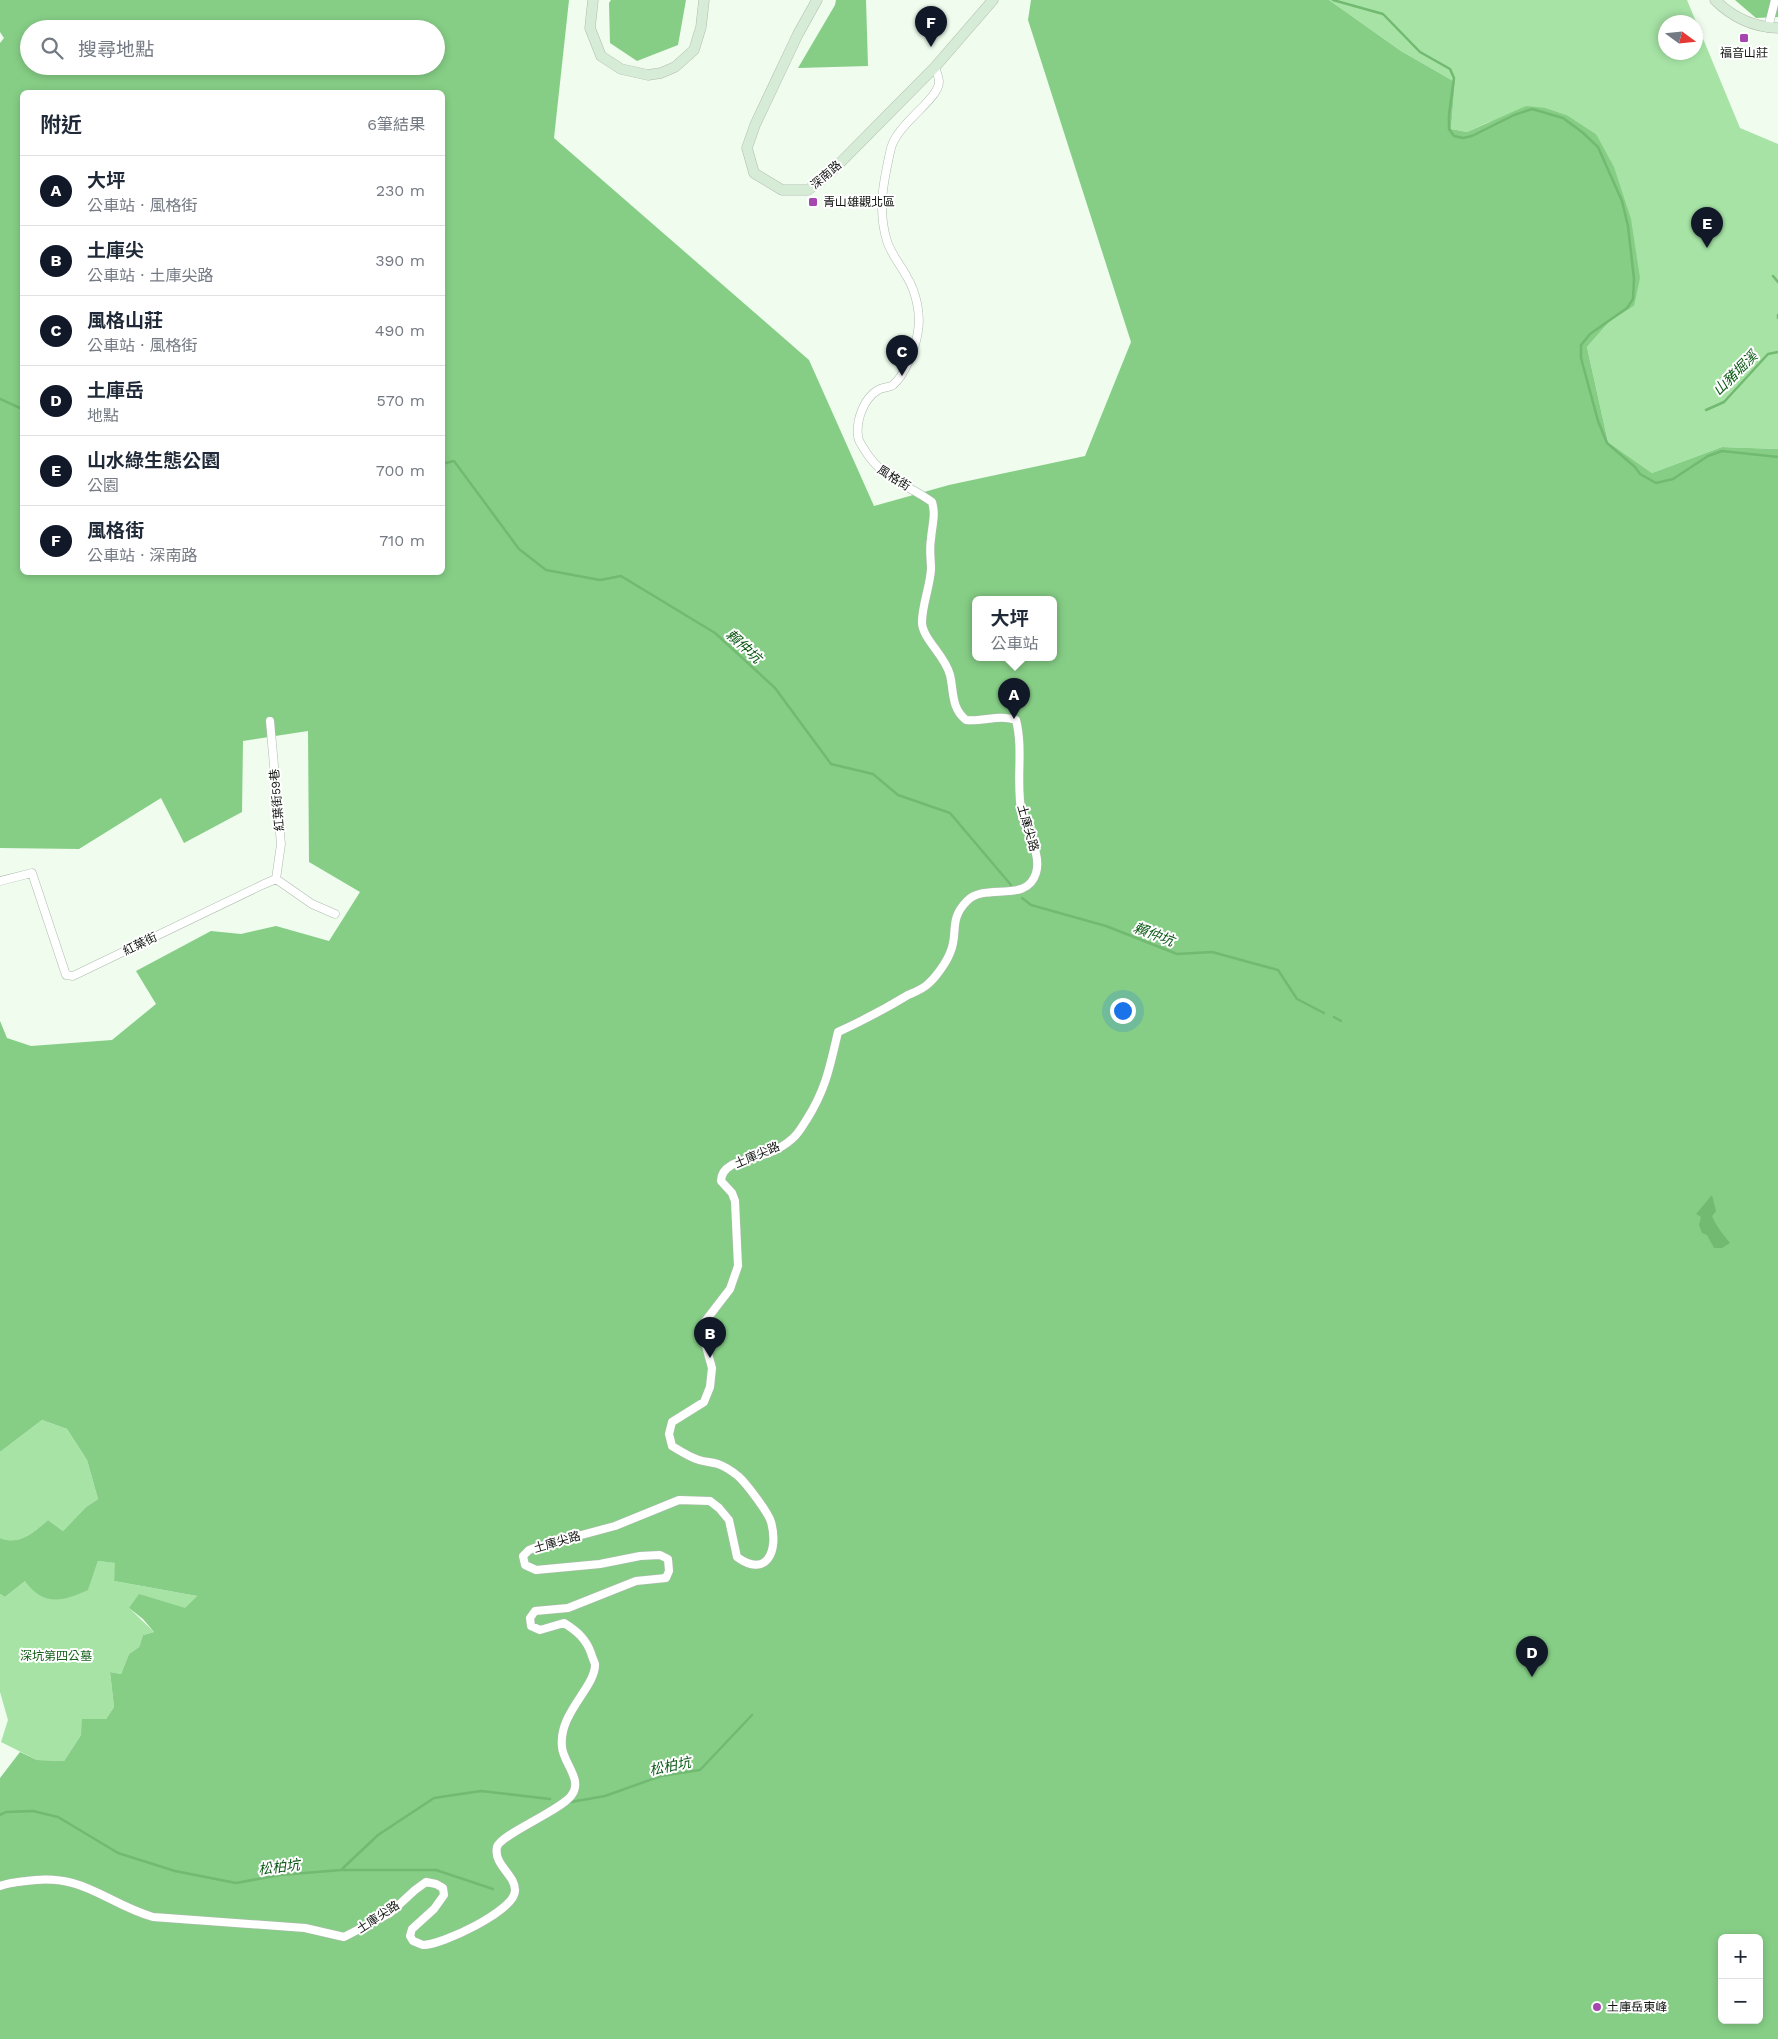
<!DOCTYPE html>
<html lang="zh-TW">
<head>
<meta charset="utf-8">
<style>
	:root { --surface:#fff; --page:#f6f6f7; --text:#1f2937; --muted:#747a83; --line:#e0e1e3; --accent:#111827 }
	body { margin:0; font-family:"Work Sans","Noto Sans TC",sans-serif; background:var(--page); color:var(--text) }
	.controls { position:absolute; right:15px; bottom:15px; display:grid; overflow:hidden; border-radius:8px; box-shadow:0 2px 8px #0003 }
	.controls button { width:45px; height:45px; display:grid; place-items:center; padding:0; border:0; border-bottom:1px solid var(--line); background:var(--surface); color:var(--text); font:25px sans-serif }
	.compass { position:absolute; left:1658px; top:15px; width:45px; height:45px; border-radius:50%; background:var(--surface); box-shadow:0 2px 8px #0003; rotate:105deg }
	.you { position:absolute; left:1122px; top:1010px; width:18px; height:18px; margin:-12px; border:4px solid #fff; border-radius:50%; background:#1a73e8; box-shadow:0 0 0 8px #1a73e833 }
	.badge { display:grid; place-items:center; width:32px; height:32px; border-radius:50%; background:var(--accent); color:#fff; font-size:16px; font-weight:700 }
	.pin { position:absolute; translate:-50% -41px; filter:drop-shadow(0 1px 2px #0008) }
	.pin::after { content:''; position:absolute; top:26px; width:18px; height:15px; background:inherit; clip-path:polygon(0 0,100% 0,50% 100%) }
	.popup { position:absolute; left:972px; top:596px; width:85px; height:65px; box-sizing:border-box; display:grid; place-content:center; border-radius:8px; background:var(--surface); filter:drop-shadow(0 1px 4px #0005); font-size:16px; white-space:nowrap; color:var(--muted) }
	.popup b { font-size:19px; color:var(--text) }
	.popup::after { content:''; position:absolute; left:50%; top:100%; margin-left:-10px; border:10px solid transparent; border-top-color:var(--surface) }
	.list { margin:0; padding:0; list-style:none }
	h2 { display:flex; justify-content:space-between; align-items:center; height:65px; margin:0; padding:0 20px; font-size:21px }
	h2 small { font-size:16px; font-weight:400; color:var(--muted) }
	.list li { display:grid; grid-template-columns:32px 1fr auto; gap:15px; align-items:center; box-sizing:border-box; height:70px; padding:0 20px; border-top:1px solid var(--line) }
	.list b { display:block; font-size:19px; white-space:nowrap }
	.list p { margin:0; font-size:16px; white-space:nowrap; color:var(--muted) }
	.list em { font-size:16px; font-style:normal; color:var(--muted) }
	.icon { flex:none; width:28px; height:28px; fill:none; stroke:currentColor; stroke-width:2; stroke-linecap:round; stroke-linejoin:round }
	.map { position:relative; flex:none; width:1778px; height:2039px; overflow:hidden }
	.search { position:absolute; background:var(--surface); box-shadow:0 2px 8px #0003; left:20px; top:20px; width:425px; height:55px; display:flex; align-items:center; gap:12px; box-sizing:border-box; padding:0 18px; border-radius:28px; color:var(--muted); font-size:19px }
	.panel { position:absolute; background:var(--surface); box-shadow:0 2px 8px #0003; left:20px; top:90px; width:425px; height:485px; border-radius:8px }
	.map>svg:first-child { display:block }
	.green { fill:#a6e3a5; fill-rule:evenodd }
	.forest { fill:#86ce86; fill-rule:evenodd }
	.water { fill:#72b972 }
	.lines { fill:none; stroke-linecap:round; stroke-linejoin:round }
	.stream { stroke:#72b972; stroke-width:2.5 }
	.minor-casing { stroke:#afbbaf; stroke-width:9 }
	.secondary-casing { stroke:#afbbaf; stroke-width:11 }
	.minor { stroke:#fff; stroke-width:8 }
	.secondary { stroke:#d6ecd6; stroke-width:10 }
	.poi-dot { fill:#a647af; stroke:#fff; stroke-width:2 }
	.labels { text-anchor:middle; stroke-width:4; stroke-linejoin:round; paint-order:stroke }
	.poi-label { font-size:12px; fill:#121612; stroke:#fff; text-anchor:start }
	.street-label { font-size:12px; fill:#121612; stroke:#fff }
	.park-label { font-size:12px; fill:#16601c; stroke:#fff }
	.water-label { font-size:14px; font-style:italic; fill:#0b5914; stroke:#fff }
</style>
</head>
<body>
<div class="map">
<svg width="1778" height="2039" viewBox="0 0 1778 2039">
	<rect width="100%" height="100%" fill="#effcee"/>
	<!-- green -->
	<path class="green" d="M1329,0H1687L1740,128L1778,144V449L1722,447L1652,473L1608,442L1587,347L1609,322L1634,306L1596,134L1567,115L1546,108L1489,122L1467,132L1451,129L1455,82L1401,51ZM1666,22H1696V52H1666Z
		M42,1420L67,1429L87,1460L98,1499L86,1507L63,1531L48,1520C34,1532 20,1546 0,1538V1452Z
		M98,1561L116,1563L114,1581L197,1596L186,1608H129L154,1632L143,1635L139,1647L129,1654L121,1674L110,1672L114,1707L106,1719L81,1735L64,1761L37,1760L1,1742L8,1720L0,1692V1594L5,1597L25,1581L88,1589Z"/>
	<!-- forest -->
	<path class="forest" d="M0,0H569L554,138L809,360L874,506L949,485L1085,456L1131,342L1028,20L1031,0H1329L1401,51L1455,82L1451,129L1467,132L1526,106L1546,108L1567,115L1596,134L1614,167L1631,219L1640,278L1634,306L1609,322L1587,347L1608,442L1652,473L1722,447L1778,449V2039H0V1778L20,1752L37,1760L64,1761L81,1735L82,1719H106L114,1707L110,1672L121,1674L129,1654L139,1647L143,1635L154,1632L143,1619L129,1608L139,1594L185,1608L197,1596L114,1581L115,1563L98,1561L88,1590C62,1602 43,1606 25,1581L5,1597L0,1594V1538C20,1546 34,1532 48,1520L63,1531L86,1507L98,1499L87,1460L67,1429L42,1420L0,1452V1021L7,1038L31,1046L112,1040L156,1004L136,971L211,931L241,934L276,926L329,941L360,892L309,862L308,731L243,741L242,812L184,843L161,798L79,849L0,848V43L4,38L0,32ZM29,29H436V66H29ZM22,92H442V572H22ZM975,600H1053V658H975ZM1722,1938H1759V2020H1722Z
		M611,0H686L678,45L637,61L610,43L609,3Z
		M836,0H866L868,66L798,68L835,5Z
		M1735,0H1778V17L1756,18Z"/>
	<!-- water -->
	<path class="water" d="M1712,1195L1716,1211L1712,1216C1716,1226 1723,1234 1730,1243L1722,1248H1714L1707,1235L1702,1233L1699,1225L1701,1217L1696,1214Z"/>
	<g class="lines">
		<!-- stream -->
		<path class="stream" d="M1333,0L1383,14L1420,52L1450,69L1454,78L1449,115V129L1454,136L1463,138L1472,136L1514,115L1532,109L1563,118L1582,132L1598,147L1622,201L1628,226L1634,279L1633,299L1627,308L1590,334L1581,345V358L1598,421L1607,443L1635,467L1640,474L1656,483L1673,479L1708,456L1722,451L1778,457
			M1773,276L1778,282
			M1778,315V318
			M0,399L22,409
			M1706,410L1724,402L1768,354L1778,352
			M442,464L454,461L519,549L546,570L600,580L621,576L715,633L775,688L831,764L873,774L898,795L950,813L1011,885
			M1022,898L1031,905L1106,926L1177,954L1212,952L1278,970L1297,999L1324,1013
			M1334,1017L1341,1021
			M571,1802L605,1796L661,1776L700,1770L752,1715
			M0,1815L6,1812L33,1811L58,1817L118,1853L175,1871L236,1883L280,1875L341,1870L378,1835L434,1798L481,1791L550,1799
			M341,1870H436L493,1889"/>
		<defs>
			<path id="minor" d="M1768,28L1775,0
				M270,721L281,844L276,879
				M276,879L312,904L335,914
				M0,881L32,873L66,975L73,976L262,885L276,879
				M0,1886C8,1883 18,1882 26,1881C83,1872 105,1903 153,1917L305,1928L344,1937L390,1913L415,1890L426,1882L436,1884L443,1888L444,1895L434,1909L412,1929L410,1936L413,1941C416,1942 420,1944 423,1945C442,1945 514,1911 515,1891C516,1875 493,1865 497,1847C501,1834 558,1812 571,1796C584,1780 563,1763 562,1747C558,1713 596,1687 595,1664C594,1661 592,1657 591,1653C586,1639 577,1631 564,1623L540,1630L531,1626L530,1618L535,1611L568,1608L636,1581L666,1578L669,1571L668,1559L660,1555L640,1556L600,1564L536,1570L525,1565L523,1556L529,1550L537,1547L615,1526L679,1500L710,1501L719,1508L729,1520L737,1557C767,1579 779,1550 771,1522C768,1512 746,1483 738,1476C733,1472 724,1466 718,1464C712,1462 705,1462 699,1460C689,1457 680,1451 672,1446L669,1434L672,1422L704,1402L710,1387L712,1368L702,1332L703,1324L730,1289L738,1266L735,1201L732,1193L721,1181C721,1162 749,1160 763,1155C773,1152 786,1145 793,1138C799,1133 803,1125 807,1119C826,1089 830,1066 838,1032C862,1021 885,1009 908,995C915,992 923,989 928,984C936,977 946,963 950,953C959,933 948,920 967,901C985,882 1027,904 1036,873C1042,854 1026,832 1022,815C1015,784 1024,751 1016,720C999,714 983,722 966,720C951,708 954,692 950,675C945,655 922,639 922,622C922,605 930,587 931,569C931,559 929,549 931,539C932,525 936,515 932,502C905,483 882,479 864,449C862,445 858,441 858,436C856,420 864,398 878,390C882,387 889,388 893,385C905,375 916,347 918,331C921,314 916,292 907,277C900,264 891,254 887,241C877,209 884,179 891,148C897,124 939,99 939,82C939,77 936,71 935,67"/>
			<path id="secondary" d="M593,0L590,28L601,56L621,69L648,75L661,73L675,67L694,50L701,27L704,0
				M817,0L798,34L755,125L747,148L754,173L782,190H808L829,174L935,67L993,0
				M1715,0C1733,18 1753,27 1778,28"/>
		</defs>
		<!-- minor casing -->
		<use href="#minor" class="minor-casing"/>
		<!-- secondary casing -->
		<use href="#secondary" class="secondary-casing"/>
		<!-- minor -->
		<use href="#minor" class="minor"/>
		<!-- secondary -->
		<use href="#secondary" class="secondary"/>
	</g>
	<!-- markers -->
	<g class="poi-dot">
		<rect x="1739" y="33" width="10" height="10" rx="2.5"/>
		<rect x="808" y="197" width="10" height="10" rx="2.5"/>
		<circle cx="1597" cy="2007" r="5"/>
	</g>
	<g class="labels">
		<!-- poi labels -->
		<g class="poi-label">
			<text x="1744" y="57" text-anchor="middle">福音山莊</text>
			<text x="823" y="206">青山雄觀北區</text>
			<text x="1607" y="2011">土庫岳東峰</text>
		</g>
		<!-- street labels -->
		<g class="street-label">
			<text transform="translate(826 175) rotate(-41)" y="4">深南路</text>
			<text transform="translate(894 478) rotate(32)" y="4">風格街</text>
			<text transform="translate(277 800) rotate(-95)" y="4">紅葉街59巷</text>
			<text transform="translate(1028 828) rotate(74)" y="4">土庫尖路</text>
			<text transform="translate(140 944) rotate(-26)" y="4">紅葉街</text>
			<text transform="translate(757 1155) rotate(-23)" y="4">土庫尖路</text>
			<text transform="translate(557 1542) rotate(-16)" y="4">土庫尖路</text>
			<text transform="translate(378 1917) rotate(-33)" y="4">土庫尖路</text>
		</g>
		<!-- park labels -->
		<g class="park-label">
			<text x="56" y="1660">深坑第四公墓</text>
		</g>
		<!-- water labels -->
		<g class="water-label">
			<text transform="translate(1735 373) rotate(-45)" y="5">山豬堀溪</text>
			<text transform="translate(744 646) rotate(42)" y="5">賴仲坑</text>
			<text transform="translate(1154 934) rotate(21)" y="5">賴仲坑</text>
			<text transform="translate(670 1766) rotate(-12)" y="5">松柏坑</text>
			<text transform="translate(279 1867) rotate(-7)" y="5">松柏坑</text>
		</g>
	</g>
</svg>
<div class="controls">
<button>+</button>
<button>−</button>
</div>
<svg class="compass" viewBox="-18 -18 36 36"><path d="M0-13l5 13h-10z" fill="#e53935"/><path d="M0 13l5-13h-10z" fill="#747a83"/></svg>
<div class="you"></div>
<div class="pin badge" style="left:1014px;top:719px">A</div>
<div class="popup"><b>大坪</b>公車站</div>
<div class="pin badge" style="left:710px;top:1358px">B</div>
<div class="pin badge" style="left:902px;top:376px">C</div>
<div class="pin badge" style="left:1532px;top:1677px">D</div>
<div class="pin badge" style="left:1707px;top:248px">E</div>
<div class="pin badge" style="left:931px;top:47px">F</div>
<div class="search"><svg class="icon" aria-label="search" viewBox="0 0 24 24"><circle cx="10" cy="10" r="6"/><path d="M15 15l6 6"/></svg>搜尋地點</div>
<section class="panel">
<h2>附近<small>6筆結果</small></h2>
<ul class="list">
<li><span class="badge">A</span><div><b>大坪</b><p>公車站 · 風格街</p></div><em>230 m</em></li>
<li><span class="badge">B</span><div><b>土庫尖</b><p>公車站 · 土庫尖路</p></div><em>390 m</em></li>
<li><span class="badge">C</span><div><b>風格山莊</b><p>公車站 · 風格街</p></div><em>490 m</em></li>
<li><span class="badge">D</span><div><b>土庫岳</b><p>地點</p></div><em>570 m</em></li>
<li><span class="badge">E</span><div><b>山水綠生態公園</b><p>公園</p></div><em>700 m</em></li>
<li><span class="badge">F</span><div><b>風格街</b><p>公車站 · 深南路</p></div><em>710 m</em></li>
</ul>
</section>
</div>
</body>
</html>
